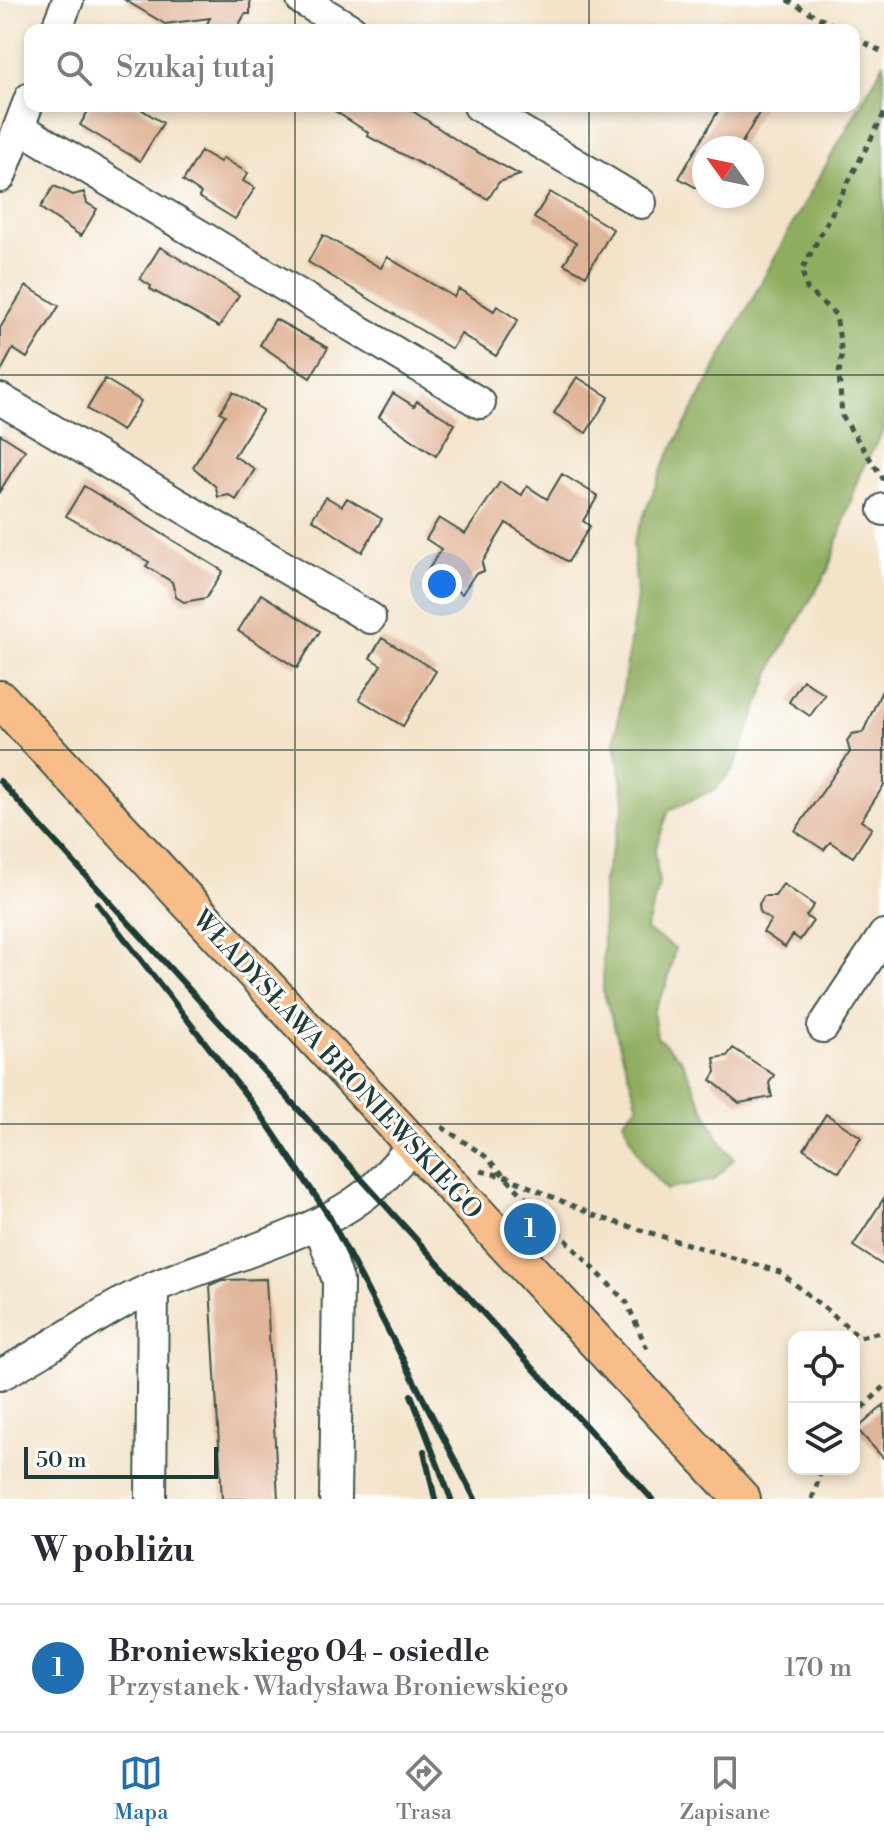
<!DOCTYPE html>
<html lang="pl">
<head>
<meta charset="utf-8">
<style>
	:root { --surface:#fff; --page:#f2f2f3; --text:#2b2b33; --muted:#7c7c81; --line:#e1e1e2; --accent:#1f6fb2 }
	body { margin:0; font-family:"Libre Bodoni",serif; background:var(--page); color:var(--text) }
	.controls { position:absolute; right:24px; bottom:24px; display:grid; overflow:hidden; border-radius:16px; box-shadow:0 4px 12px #0003 }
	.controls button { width:72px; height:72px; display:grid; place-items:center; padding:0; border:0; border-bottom:2px solid var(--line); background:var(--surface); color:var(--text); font:40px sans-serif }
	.compass { position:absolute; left:692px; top:136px; width:72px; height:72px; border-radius:50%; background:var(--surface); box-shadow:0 4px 12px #0003; rotate:303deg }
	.scale { position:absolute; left:24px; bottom:20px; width:194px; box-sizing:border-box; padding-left:8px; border:4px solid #1f3d34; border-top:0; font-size:22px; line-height:28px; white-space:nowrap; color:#1f3d34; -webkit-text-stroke:6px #fff; paint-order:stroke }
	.you { position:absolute; left:442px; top:584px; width:28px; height:28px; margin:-20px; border:6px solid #fff; border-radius:50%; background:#1a73e8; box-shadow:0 0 0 12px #1a73e833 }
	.badge { display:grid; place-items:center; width:52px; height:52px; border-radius:50%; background:var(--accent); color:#fff; font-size:26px; font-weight:700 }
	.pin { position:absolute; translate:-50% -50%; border:4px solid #fff; box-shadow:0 2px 8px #0006 }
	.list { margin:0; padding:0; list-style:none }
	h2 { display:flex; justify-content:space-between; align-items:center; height:104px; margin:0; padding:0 32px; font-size:34px }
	h2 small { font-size:26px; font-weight:400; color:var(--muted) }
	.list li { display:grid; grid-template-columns:52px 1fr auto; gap:24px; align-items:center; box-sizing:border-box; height:128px; padding:0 32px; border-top:2px solid var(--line) }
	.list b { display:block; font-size:30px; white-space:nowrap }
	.list p { margin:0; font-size:26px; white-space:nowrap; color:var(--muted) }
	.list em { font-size:26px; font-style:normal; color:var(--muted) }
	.icon { flex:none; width:44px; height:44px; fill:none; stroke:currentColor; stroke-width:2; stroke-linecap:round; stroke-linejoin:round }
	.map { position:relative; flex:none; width:884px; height:1499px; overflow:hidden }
	.search { position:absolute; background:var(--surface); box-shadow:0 4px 12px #0003; left:24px; right:24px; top:24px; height:88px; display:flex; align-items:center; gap:20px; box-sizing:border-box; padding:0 28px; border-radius:16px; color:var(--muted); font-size:30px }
	.sheet { height:232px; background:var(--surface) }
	nav { display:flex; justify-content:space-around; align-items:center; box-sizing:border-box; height:112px; border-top:2px solid var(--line); background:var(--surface); font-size:22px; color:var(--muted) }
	nav a { display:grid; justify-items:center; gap:4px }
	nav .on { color:var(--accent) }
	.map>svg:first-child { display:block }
	.forest { fill:#90ae60; stroke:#58764a; stroke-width:2 }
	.building { fill:#e1b599 }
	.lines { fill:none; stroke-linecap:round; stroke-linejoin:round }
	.minor-casing { stroke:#3f564a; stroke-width:34 }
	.major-casing { stroke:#3f564a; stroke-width:40 }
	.path { stroke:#3f564a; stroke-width:5; stroke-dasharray:6 6; stroke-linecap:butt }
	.minor { stroke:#fff; stroke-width:30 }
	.major { stroke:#f8bd89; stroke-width:36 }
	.rail { stroke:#1f3d34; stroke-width:6 }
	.grid { fill:none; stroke:#1f3d34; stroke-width:2; stroke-opacity:0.55 }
	.labels { text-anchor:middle; stroke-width:6; stroke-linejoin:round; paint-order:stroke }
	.street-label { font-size:26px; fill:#1f3d34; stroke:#fff }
</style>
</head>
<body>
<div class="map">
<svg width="884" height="1499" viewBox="0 0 884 1499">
	<rect width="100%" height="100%" fill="#fff"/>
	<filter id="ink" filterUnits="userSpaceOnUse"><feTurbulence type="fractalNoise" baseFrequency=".0125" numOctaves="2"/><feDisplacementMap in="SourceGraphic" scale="16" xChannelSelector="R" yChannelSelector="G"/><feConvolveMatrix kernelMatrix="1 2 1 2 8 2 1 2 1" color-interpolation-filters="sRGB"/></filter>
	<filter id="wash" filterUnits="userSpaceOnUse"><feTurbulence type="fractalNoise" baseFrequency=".006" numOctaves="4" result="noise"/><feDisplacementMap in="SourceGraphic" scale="32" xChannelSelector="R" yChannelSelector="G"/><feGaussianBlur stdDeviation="1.8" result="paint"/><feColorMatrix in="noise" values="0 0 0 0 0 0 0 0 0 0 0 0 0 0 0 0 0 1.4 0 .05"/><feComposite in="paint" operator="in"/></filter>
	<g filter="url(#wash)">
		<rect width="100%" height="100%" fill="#f3e3c9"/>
		<!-- forest -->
		<path class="forest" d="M884,63V430L860,473L828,570L776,659L734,768L716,789L669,810L655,851L659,884L646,930L675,948L667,984L653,1012L657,1037L681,1059L718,1138L734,1159L714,1180L666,1190L642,1162L623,1121L638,1106L603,990V880L625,803L615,741L637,596L633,543L665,462L791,227Z"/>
		<g id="blocks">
			<!-- building -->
			<path class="building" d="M125,0H250V14H245L236,30H204L210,18L165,24Z
				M91,106H136L163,123L140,161L80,125Z
				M327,106H405L464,145L520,175L499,182L488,199L367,136L369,133Z
				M721,106H763L739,148H704V192L679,178Z
				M201,151L220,162L223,158L248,173L243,181L255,188L235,219L199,197L201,193L183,181Z
				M54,186L73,195L84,192L87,203L97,209L81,236L40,208Z
				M550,192L613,229L586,276L564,264L576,243L534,218Z
				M323,235L381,268L387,257L454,297L459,289L494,311L497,306L518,320L496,356L461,334L452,349L308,262Z
				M160,247L239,295L219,327L150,289L151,286L140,279Z
				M26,286L59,306L27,358L13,349L0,373V328Z
				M275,319L328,348L310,378L260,345Z
				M577,377L609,397L586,433L554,413Z
				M105,379L141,401L122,431L87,409Z
				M233,392L263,410L234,456L255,469L236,500L229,495L218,497L216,487L193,467L225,415L220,412Z
				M393,393L414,406L417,401L455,424L436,456L379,417Z
				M0,434L25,450L0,491Z
				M562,474L598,496L583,521L590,526L568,562L506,523L482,563L484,571L475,574L462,594L427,572L441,549L426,539L439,518L465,534L500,482L522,495L527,486L547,499Z
				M84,486L223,571L206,598L184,602L176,597L172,582L146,566L149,562L66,516Z
				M326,497L342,506L347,498L382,519L362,552L312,519Z
				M261,594L320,631L297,668L238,631Z
				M382,638L436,671L403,726L359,699L381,665L370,658Z
				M803,680L825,695L810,716L789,702Z
				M884,686V785L861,821L872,828L853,857L830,842L824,850L795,831L850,752L847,741L852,734L863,732Z
				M783,884L814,905L806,916L813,921L800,940L793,935L785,947L763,932L771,920L760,913L759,904L764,896H775Z
				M733,1048L774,1075L769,1083L772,1097L739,1103L711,1080L716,1072L714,1058L727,1056Z
				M826,1114L861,1137L839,1172L804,1149Z
				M884,1198V1266L853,1246Z
				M266,1279L278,1499H222L210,1285L222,1280Z
				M884,1405V1459L857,1429Z"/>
		</g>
	</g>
	<g filter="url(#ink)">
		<use href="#blocks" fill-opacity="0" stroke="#3f564a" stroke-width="2"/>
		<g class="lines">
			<defs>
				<path id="minor" d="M302,0L352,30
					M56,30L68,0
					M479,106L641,203
					M19,127L480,403
					M0,177L30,98
					M0,399L370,618
					M884,509V510
					M823,1027L884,935
					M319,1223L338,1281L335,1499
					M0,1375C53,1348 99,1311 154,1287C218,1260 320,1234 371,1190C386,1177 399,1160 414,1146
					M151,1499L153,1288"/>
				<path id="major" d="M0,699L742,1499"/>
			</defs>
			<!-- minor casing -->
			<use href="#minor" class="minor-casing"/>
			<!-- major casing -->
			<use href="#major" class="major-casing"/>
			<!-- path -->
			<path class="path" d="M787,0L842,30
				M854,37L884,53
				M884,114L802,270L807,289L836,315L842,354L839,374L842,416L884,480
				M442,1127L485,1156L627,1303L647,1349
				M481,1171L507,1177L598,1217L780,1272L860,1337L884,1331
				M854,1416L884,1387
				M812,1499L822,1469"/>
			<!-- minor -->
			<use href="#minor" class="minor"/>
			<!-- major -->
			<use href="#major" class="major"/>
			<!-- rail -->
			<path class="rail" d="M0,781L652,1499
				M97,903L262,1116L329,1216L475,1499
				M411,1395L451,1499
				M424,1451L435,1499"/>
		</g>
	</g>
	<!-- grid -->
	<path class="grid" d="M295,0V30M589,0V30M295,106V1499M589,106V1499M0,375H884M0,750H884M0,1124H884"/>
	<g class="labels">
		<!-- street labels -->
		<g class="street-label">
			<text transform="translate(338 1064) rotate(47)" y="9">WŁADYSŁAWA BRONIEWSKIEGO</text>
		</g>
	</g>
</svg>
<div class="controls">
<button><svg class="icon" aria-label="locate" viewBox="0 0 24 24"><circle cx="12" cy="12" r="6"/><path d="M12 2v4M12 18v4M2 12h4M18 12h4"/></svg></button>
<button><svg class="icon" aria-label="layers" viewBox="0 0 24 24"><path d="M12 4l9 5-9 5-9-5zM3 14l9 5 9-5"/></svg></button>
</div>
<svg class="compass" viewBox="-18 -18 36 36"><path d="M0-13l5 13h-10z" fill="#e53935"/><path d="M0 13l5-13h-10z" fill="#7c7c81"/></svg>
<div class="scale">50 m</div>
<div class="you"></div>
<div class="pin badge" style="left:530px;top:1229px">1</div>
<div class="search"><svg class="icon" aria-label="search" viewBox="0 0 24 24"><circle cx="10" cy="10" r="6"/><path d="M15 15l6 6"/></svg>Szukaj tutaj</div>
</div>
<section class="sheet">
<h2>W pobliżu<small></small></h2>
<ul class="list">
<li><span class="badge">1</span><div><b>Broniewskiego 04 - osiedle</b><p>Przystanek · Władysława Broniewskiego</p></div><em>170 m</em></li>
</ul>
</section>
<nav>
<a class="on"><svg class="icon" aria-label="map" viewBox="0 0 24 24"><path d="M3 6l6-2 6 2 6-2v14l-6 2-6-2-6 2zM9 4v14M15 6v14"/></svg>Mapa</a>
<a><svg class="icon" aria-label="directions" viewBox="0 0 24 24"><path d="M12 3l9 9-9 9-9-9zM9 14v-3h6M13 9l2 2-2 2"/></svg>Trasa</a>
<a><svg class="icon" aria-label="saved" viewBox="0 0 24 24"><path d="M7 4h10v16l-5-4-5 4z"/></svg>Zapisane</a>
</nav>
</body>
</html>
